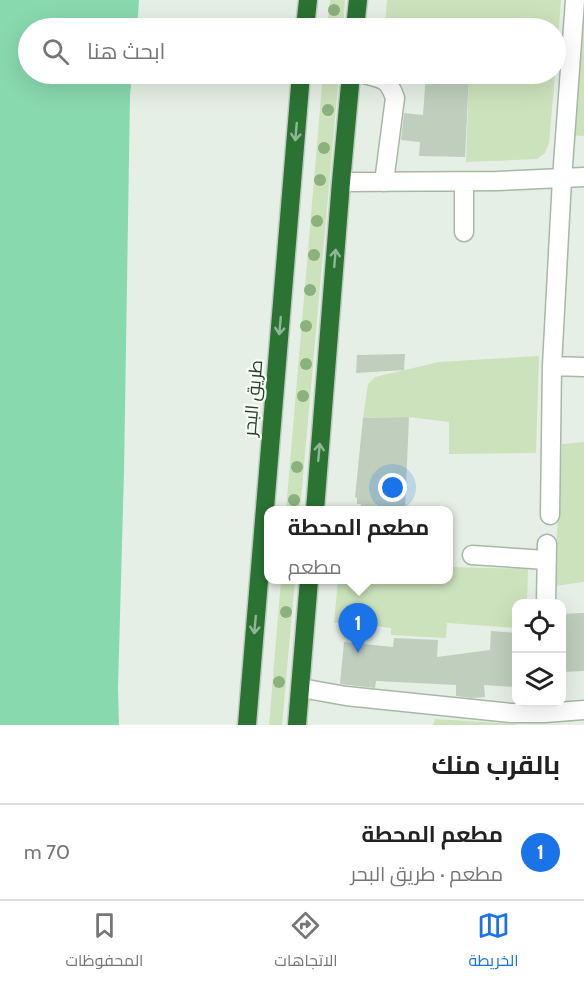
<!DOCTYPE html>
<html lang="ar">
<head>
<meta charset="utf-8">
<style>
	:root { --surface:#fff; --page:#f6f6f6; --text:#222; --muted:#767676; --line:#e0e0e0; --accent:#1a73e8 }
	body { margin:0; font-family:Cabin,Cairo,sans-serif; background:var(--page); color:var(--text); direction:rtl }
	.controls { position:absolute; right:18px; bottom:18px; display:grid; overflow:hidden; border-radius:12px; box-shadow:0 6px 24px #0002 }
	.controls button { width:54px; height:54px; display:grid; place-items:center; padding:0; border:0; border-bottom:2px solid var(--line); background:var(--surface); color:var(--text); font:30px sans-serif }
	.you { position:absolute; left:393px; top:488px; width:21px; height:21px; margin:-15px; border:4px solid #fff; border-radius:50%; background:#1a73e8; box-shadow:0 0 0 9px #1a73e833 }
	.badge { display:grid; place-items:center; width:39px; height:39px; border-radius:50%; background:var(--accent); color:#fff; font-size:20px; font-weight:700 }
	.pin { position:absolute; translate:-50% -50px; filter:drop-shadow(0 2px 3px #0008) }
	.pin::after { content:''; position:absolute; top:32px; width:21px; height:18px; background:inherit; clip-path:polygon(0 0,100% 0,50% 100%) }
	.popup { position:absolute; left:264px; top:506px; width:189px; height:78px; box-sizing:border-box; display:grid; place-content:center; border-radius:12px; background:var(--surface); filter:drop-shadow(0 2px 4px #0005); font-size:20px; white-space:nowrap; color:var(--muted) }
	.popup b { font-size:22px; color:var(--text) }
	.popup::after { content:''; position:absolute; left:50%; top:100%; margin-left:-12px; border:12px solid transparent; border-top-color:var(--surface) }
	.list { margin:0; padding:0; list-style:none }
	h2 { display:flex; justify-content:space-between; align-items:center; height:78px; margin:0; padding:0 24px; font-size:26px }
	h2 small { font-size:20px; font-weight:400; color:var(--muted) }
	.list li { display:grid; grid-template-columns:39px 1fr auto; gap:18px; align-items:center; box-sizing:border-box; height:96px; padding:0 24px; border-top:2px solid var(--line) }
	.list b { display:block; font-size:22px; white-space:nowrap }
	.list p { margin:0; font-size:20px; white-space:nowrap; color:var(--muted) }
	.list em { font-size:20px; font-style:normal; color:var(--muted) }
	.icon { flex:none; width:33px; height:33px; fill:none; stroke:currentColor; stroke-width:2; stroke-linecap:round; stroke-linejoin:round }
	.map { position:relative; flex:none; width:584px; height:725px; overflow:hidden; direction:ltr }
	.search { position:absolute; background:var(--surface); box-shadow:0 6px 24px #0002; left:18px; right:18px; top:18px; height:66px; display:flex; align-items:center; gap:15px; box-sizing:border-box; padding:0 21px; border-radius:33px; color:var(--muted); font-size:22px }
	.sheet { height:174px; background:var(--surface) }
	nav { display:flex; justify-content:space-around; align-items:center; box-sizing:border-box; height:84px; border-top:2px solid var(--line); background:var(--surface); font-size:16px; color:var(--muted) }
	nav a { display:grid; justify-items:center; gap:3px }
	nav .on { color:var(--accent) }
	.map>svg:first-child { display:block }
	.green { fill:#cce2bc }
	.water { fill:#89d9af }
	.building { fill:#bfcebd }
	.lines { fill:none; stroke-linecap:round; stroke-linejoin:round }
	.minor-casing { stroke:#a7b8a7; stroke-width:21 }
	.highway-casing { stroke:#c1cbc2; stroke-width:21 }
	.minor { stroke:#fff; stroke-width:18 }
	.highway { stroke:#2a7333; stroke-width:18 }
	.tree { fill:#8bb17c }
	.oneway { stroke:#90b794 }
	.labels { text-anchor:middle; stroke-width:4.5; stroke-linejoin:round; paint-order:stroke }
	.street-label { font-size:18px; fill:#224424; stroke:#f7fbf6 }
</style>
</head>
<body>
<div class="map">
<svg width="584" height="725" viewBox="0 0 584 725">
	<rect width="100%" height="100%" fill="#e6efe5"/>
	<!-- green -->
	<path class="green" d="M330,0H345L343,28H327Z
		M387,0H561L556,67V28H385Z
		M583,0H584V136L569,135Z
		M323,74H339L300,510H286Z
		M469,74H555L549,143L545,153L537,159L466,162Z
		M539,356L536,453L449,454V422L409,417L363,418L368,384L375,377L439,362Z
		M584,442V582L554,586L562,444Z
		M448,567L528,569L527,603L516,604V628L447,623L446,638L391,635V628L350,623H334L338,580H448Z
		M281,580H295L282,725H269Z
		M435,719L514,724L519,725H433Z"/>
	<!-- water -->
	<path class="water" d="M0,0H139L137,28H28V74H132L130,96L124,472L118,688L119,725H0Z"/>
	<!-- building -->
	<path class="building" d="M426,74H469L465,157L419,156L420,142L401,140L404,113L423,115Z
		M405,354L404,370L356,373L357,355Z
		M409,417L405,510H360L361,504H357V498L355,497L363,418Z
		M584,613V671L561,672V614Z
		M491,631L516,633V687L484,685L485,697L472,698L456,696V685L376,681L375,688L340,684L344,642L393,647L394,638L438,640L437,657L490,650Z"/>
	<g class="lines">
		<defs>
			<path id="minor" d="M364,74C383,79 388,78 395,98L384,182
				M341,182L497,181L584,177
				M464,232V182
				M552,366L584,367
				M550,515L552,366L562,179L575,0
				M472,555L547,560
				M546,604L547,544
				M301,688L346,696L511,713H545L584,710"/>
			<path id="highway" d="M305,28L308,0
				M355,28L358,0
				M315,510L341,182L351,74
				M247,725L301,74
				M297,725L309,580"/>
		</defs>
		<!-- minor casing -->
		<use href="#minor" class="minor-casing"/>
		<!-- highway casing -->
		<use href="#highway" class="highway-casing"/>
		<!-- minor -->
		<use href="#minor" class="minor"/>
		<!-- highway -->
		<use href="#highway" class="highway"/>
	</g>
	<!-- trees -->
	<g class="tree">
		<circle cx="334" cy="10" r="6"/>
		<circle cx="328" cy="110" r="6"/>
		<circle cx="324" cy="148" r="6"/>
		<circle cx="320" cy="180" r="6"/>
		<circle cx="317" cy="221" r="6"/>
		<circle cx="314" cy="255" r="6"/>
		<circle cx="310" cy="290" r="6"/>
		<circle cx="306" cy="326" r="6"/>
		<circle cx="306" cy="364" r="6"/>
		<circle cx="303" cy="396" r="6"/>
		<circle cx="297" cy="467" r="6"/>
		<circle cx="294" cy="500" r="6"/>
		<circle cx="286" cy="612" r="6"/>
		<circle cx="279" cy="682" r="6"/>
	</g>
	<!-- one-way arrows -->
	<defs><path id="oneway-shaft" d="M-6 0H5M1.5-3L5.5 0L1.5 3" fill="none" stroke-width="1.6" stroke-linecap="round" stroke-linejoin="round" transform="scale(1.5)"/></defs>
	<g class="oneway">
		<use href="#oneway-shaft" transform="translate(296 132) rotate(95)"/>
		<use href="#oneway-shaft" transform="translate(335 258) rotate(-85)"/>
		<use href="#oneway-shaft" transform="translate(280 326) rotate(95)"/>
		<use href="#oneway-shaft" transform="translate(319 452) rotate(-85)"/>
		<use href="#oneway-shaft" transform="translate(255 625) rotate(95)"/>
	</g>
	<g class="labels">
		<!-- street labels -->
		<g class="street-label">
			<text transform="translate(253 398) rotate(-85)" y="6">طريق البحر</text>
		</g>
	</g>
</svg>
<div class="controls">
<button><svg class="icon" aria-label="locate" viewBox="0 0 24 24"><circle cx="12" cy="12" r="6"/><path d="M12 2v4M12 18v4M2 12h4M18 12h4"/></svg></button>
<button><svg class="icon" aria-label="layers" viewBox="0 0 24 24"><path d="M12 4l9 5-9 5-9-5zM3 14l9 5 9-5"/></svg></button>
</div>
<div class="you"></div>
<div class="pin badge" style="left:358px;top:653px">1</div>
<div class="popup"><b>مطعم المحطة</b>مطعم</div>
<div class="search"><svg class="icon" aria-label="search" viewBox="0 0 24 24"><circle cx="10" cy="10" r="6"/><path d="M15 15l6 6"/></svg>ابحث هنا</div>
</div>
<section class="sheet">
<h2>بالقرب منك<small></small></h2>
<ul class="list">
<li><span class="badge">1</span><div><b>مطعم المحطة</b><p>مطعم · طريق البحر</p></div><em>70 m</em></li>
</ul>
</section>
<nav>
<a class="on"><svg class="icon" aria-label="map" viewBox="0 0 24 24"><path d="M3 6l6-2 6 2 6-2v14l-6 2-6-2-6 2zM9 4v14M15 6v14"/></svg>الخريطة</a>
<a><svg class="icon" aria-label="directions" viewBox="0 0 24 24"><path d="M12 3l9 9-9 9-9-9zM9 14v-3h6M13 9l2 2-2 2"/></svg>الاتجاهات</a>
<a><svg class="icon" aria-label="saved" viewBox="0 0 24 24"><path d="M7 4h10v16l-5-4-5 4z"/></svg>المحفوظات</a>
</nav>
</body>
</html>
